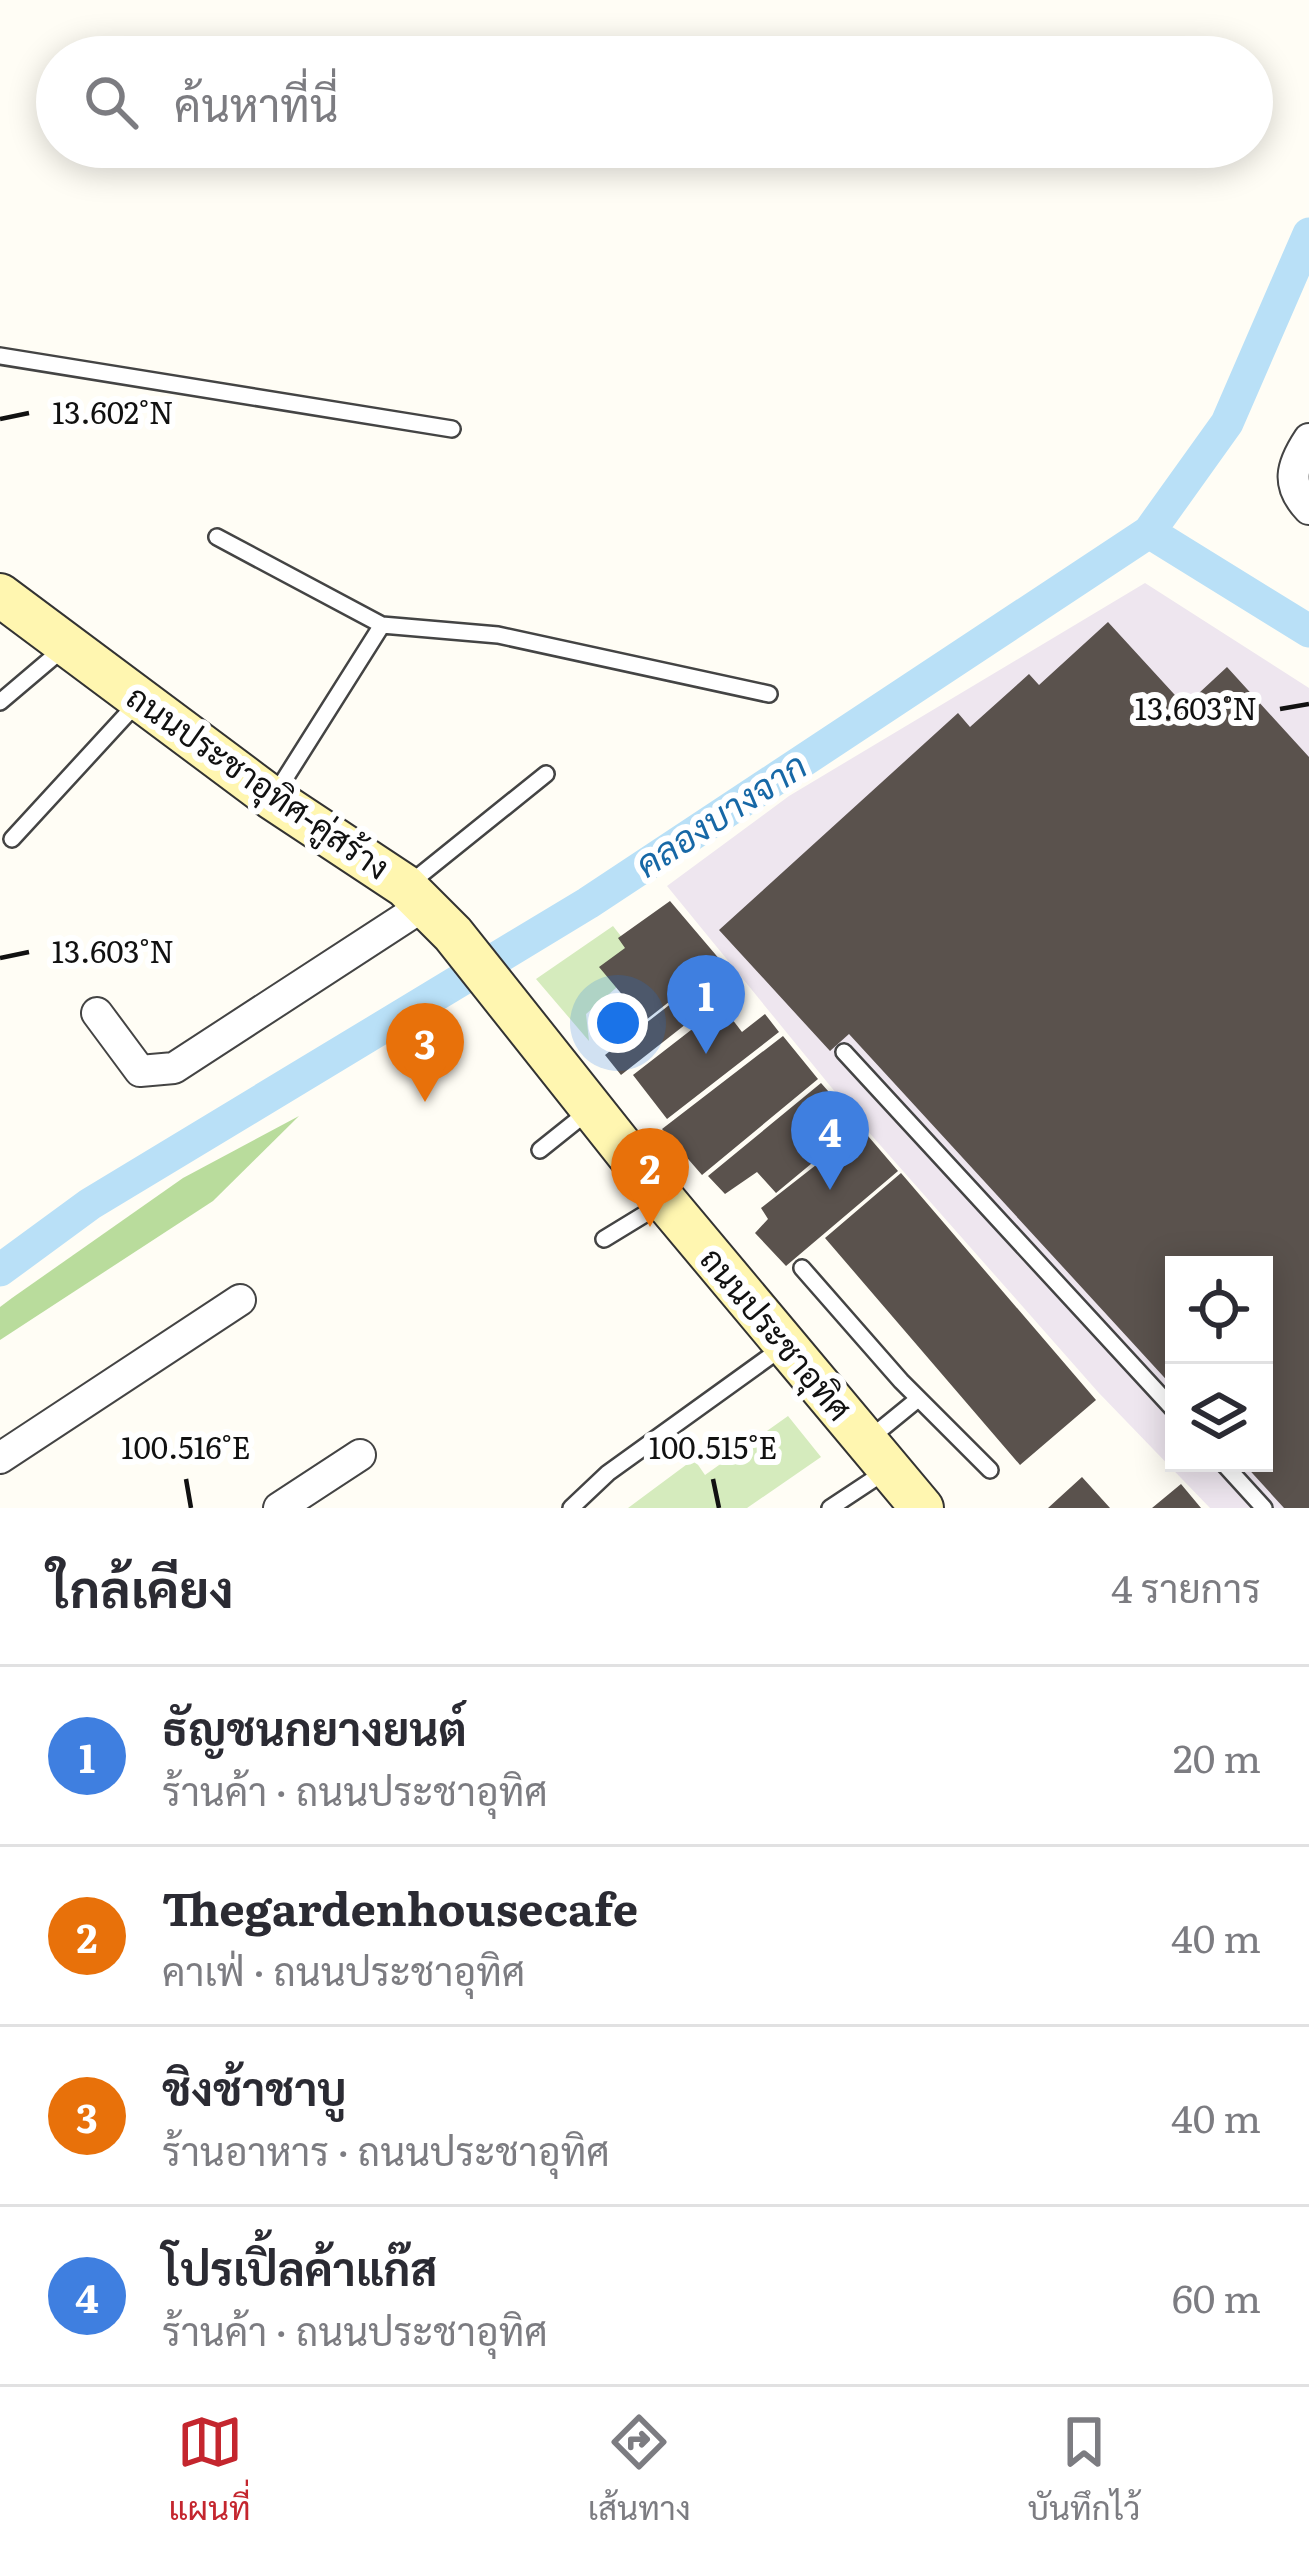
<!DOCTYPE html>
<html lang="th">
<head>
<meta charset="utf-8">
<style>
	:root { --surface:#fff; --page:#f2f2f3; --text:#2b2b33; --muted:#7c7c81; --line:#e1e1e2; --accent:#c4262e }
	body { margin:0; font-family:Literata,Sarabun,serif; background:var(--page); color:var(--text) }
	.controls { position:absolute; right:36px; bottom:36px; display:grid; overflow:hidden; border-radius:0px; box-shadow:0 6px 30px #0003 }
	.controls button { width:108px; height:108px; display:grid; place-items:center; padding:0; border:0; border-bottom:3px solid var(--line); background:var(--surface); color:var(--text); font:60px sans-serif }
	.you { position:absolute; left:618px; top:1023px; width:42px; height:42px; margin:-30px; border:9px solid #fff; border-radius:50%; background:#1a73e8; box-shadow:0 0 0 18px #1a73e833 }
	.badge { display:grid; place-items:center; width:78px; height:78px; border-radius:50%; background:var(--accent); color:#fff; font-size:39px; font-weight:700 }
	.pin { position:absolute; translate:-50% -99px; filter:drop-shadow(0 3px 6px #0008) }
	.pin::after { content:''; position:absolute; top:63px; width:42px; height:36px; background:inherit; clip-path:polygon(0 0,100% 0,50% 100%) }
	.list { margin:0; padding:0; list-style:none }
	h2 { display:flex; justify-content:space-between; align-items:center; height:156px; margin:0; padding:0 48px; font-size:51px }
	h2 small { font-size:39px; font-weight:400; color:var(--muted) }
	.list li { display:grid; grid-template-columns:78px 1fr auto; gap:36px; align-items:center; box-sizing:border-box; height:180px; padding:0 48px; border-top:3px solid var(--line) }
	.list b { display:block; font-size:45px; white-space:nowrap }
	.list p { margin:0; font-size:39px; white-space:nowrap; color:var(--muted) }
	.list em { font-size:39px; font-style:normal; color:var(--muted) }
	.icon { flex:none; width:66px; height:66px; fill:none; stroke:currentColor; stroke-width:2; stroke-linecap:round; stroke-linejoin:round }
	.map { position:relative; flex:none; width:1309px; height:1508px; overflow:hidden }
	.search { position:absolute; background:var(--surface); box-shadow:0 6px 30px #0003; left:36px; right:36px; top:36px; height:132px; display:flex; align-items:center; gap:30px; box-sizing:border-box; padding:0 42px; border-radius:66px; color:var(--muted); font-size:45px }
	.sheet { height:876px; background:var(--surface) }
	nav { display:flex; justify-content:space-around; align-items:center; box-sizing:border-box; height:168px; border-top:3px solid var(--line); background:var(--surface); font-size:33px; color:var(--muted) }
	nav a { display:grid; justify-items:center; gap:6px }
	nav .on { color:var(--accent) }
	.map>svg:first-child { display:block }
	.industrial { fill:#eee6ef; fill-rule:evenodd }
	.green { fill:#d5ebbd }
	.forest { fill:#b9dc9c }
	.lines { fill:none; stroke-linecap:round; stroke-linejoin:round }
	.canal { stroke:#b9e0f7; stroke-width:33 }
	.building { fill:#5a524d }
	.service-casing { stroke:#444; stroke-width:20 }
	.minor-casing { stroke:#444; stroke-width:34 }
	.secondary-casing { stroke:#333; stroke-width:46 }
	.service { stroke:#fff; stroke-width:15 }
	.minor { stroke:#fff; stroke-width:30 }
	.secondary { stroke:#fff6b0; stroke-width:42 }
	.ticks { fill:none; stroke:#111; stroke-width:4.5 }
	.labels { text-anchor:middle; stroke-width:12; stroke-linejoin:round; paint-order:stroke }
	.street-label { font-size:33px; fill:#111; stroke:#fff }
	.water-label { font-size:36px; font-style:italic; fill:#1768a6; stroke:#fff }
	.ticks-label { font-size:30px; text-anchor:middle; fill:#111; stroke:#fff; stroke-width:12; stroke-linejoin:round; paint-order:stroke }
</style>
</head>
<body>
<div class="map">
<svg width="1309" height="1508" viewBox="0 0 1309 1508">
	<rect width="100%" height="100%" fill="#fffdf5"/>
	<!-- industrial -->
	<path class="industrial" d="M1145,583L1309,688V1508H1210L1098,1392L858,1120L667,886L789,796ZM1174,1265H1264V1463H1174Z"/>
	<!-- green -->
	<path class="green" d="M613,926L631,949L616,988L586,1014L589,1041L536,979Z
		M788,1416L821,1457L747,1508H628L694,1459L705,1475Z"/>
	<!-- forest -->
	<path class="forest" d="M299,1116L213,1201L0,1340V1307L12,1298L183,1178Z"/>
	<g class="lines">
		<!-- canal -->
		<path class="canal" d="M1149,532L1309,631
			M0,1270L90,1204L588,903L1149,532L1227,423L1309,234"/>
	</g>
	<!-- building -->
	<path class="building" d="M1108,622L1185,706L1227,667L1309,757V1508H1284L1243,1463H1264V1265H1174V1388L849,1034L830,1051L719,930L958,713L970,727L1029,674L1039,685Z
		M670,901L721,961L632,1031L615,1011L625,998L599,967L625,948L618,938Z
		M722,964L737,984L621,1075L605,1055Z
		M722,1006L742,1032L765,1014L779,1032L667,1119L633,1075Z
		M783,1036L818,1079L702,1175L662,1129Z
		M821,1083L858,1125L776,1193L757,1172L725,1194L708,1176Z
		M862,1129L898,1171L786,1266L755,1233L768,1219L761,1208Z
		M901,1173L1096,1400L1020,1465L825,1238Z
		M1082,1477L1110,1508H1048Z
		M1181,1484L1201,1508H1152Z"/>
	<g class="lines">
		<defs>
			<path id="service" d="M0,356L452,429
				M217,537L382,625
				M0,702L65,647
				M274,796L382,625L498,635L769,694
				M12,839L138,702
				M408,885L546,774
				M844,1052L1174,1410
				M540,1150L590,1110
				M604,1239L663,1203
				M802,1268L901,1381L990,1470
				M869,1439L918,1399
				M1223,1463L1264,1508
				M571,1508L608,1473L783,1347
				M830,1508L886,1471"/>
			<path id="minor" d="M1309,439C1291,466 1286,485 1309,509
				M97,1013L140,1071L174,1068L423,906
				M0,1458L240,1300
				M279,1508L360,1455"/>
			<path id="secondary" d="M0,595L272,798L405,886L453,934L665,1201L922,1508"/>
		</defs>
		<!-- service casing -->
		<use href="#service" class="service-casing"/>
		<!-- minor casing -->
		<use href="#minor" class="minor-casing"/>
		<!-- secondary casing -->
		<use href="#secondary" class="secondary-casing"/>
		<!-- service -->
		<use href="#service" class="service"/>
		<!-- minor -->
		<use href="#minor" class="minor"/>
		<!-- secondary -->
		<use href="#secondary" class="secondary"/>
	</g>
	<!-- ticks -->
	<path class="ticks" d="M0,419L29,413M1280,709L1309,704M0,958L29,952M186,1479L191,1508M713,1479L719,1508"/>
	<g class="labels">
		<!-- street labels -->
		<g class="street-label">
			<text transform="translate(258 782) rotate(35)" y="12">ถนนประชาอุทิศ-คู่สร้าง</text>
			<text transform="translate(776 1334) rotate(50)" y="12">ถนนประชาอุทิศ</text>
		</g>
		<!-- water labels -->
		<g class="water-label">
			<text transform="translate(721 815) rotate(-33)" y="13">คลองบางจาก</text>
		</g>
	</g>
	<g class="ticks-label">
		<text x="113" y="424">13.602°N</text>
		<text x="1196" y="720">13.603°N</text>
		<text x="113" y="963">13.603°N</text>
		<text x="186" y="1459">100.516°E</text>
		<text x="713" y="1459">100.515°E</text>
	</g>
</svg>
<div class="controls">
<button><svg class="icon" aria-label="locate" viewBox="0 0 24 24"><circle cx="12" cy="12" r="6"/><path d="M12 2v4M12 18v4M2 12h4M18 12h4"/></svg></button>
<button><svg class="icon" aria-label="layers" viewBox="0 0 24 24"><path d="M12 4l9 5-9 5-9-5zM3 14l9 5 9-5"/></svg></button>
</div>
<div class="you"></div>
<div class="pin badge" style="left:706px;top:1054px;background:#3f7fe0">1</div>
<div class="pin badge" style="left:650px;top:1227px;background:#e8710a">2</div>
<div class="pin badge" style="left:425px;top:1102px;background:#e8710a">3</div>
<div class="pin badge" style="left:830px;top:1190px;background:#3f7fe0">4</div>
<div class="search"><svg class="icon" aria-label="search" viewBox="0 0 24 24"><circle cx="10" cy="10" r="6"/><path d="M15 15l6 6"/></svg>ค้นหาที่นี่</div>
</div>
<section class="sheet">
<h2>ใกล้เคียง<small>4 รายการ</small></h2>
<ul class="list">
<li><span class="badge" style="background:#3f7fe0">1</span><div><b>ธัญชนกยางยนต์</b><p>ร้านค้า · ถนนประชาอุทิศ</p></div><em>20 m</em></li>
<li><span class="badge" style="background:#e8710a">2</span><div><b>Thegardenhousecafe</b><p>คาเฟ่ · ถนนประชาอุทิศ</p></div><em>40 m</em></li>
<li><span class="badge" style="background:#e8710a">3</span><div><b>ชิงช้าชาบู</b><p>ร้านอาหาร · ถนนประชาอุทิศ</p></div><em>40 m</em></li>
<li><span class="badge" style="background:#3f7fe0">4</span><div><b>โปรเปิ้ลค้าแก๊ส</b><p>ร้านค้า · ถนนประชาอุทิศ</p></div><em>60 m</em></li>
</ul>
</section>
<nav>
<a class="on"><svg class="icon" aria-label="map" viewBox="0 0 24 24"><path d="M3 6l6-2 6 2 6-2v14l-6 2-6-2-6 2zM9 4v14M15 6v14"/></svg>แผนที่</a>
<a><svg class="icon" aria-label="directions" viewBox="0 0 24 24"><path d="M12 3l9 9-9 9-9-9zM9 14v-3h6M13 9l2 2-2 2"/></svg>เส้นทาง</a>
<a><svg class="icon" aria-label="saved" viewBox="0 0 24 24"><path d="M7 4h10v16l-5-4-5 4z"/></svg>บันทึกไว้</a>
</nav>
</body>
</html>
